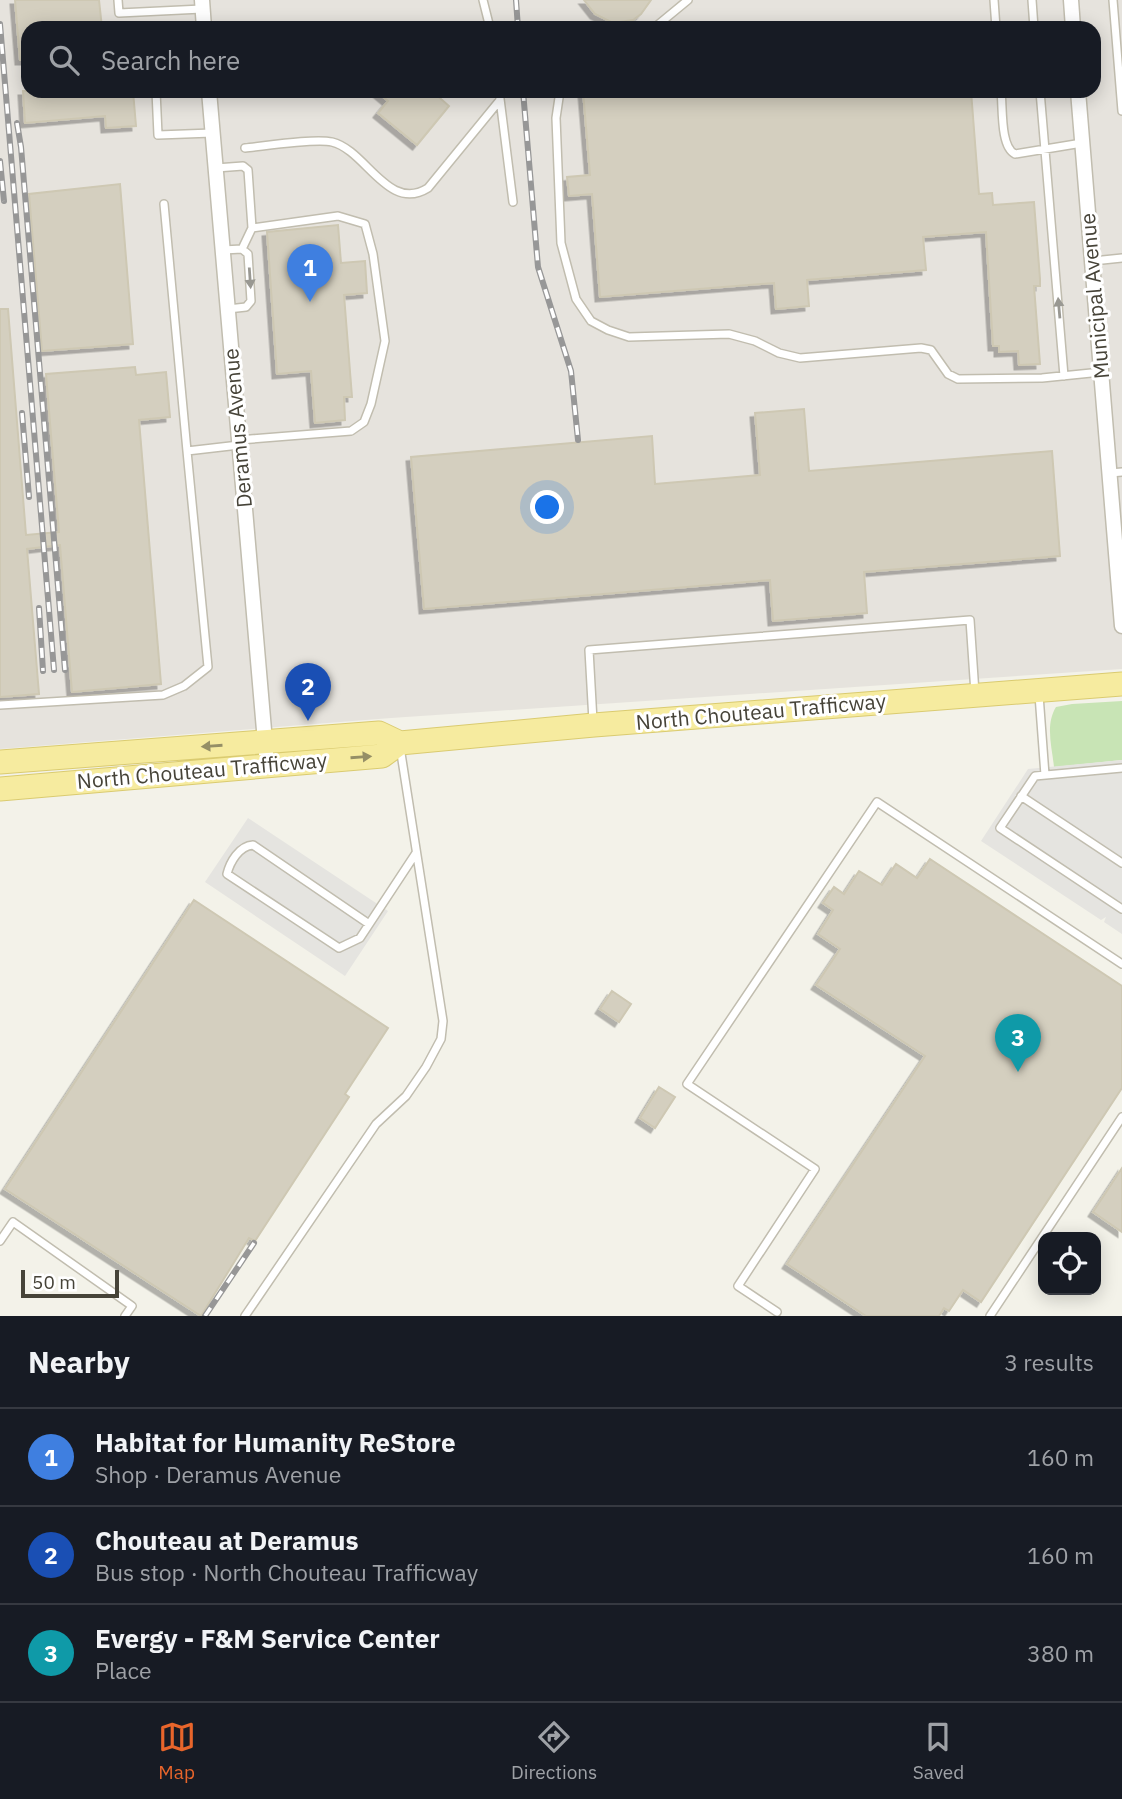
<!DOCTYPE html>
<html lang="en">
<head>
<meta charset="utf-8">
<style>
	:root { --surface:#171b24; --page:#20242c; --text:#f1f3f6; --muted:#9ea1a6; --line:#363941; --accent:#e8652b }
	body { margin:0; font-family:"IBM Plex Sans",sans-serif; background:var(--page); color:var(--text) }
	.controls { position:absolute; right:21px; bottom:21px; display:grid; overflow:hidden; border-radius:14px; box-shadow:0 4px 18px #0003 }
	.controls button { width:63px; height:63px; display:grid; place-items:center; padding:0; border:0; border-bottom:2px solid var(--line); background:var(--surface); color:var(--text); font:35px sans-serif }
	.scale { position:absolute; left:21px; bottom:18px; width:98px; box-sizing:border-box; padding-left:7px; border:4px solid #464338; border-top:0; font-size:19px; line-height:24px; white-space:nowrap; color:#464338; -webkit-text-stroke:5px #fff; paint-order:stroke }
	.you { position:absolute; left:548px; top:508px; width:24px; height:24px; margin:-18px; border:5px solid #fff; border-radius:50%; background:#1a73e8; box-shadow:0 0 0 10px #1a73e833 }
	.badge { display:grid; place-items:center; width:46px; height:46px; border-radius:50%; background:var(--accent); color:#fff; font-size:23px; font-weight:700 }
	.pin { position:absolute; translate:-50% -58px; filter:drop-shadow(0 2px 4px #0008) }
	.pin::after { content:''; position:absolute; top:37px; width:24px; height:21px; background:inherit; clip-path:polygon(0 0,100% 0,50% 100%) }
	.list { margin:0; padding:0; list-style:none }
	h2 { display:flex; justify-content:space-between; align-items:center; height:91px; margin:0; padding:0 28px; font-size:30px }
	h2 small { font-size:23px; font-weight:400; color:var(--muted) }
	.list li { display:grid; grid-template-columns:46px 1fr auto; gap:21px; align-items:center; box-sizing:border-box; height:98px; padding:0 28px; border-top:2px solid var(--line) }
	.list b { display:block; font-size:26px; white-space:nowrap }
	.list p { margin:0; font-size:23px; white-space:nowrap; color:var(--muted) }
	.list em { font-size:23px; font-style:normal; color:var(--muted) }
	.icon { flex:none; width:38px; height:38px; fill:none; stroke:currentColor; stroke-width:2; stroke-linecap:round; stroke-linejoin:round }
	.map { position:relative; flex:none; width:1122px; height:1316px; overflow:hidden }
	.search { position:absolute; background:var(--surface); box-shadow:0 4px 18px #0003; left:21px; right:21px; top:21px; height:77px; display:flex; align-items:center; gap:18px; box-sizing:border-box; padding:0 24px; border-radius:21px; color:var(--muted); font-size:26px }
	.sheet { height:385px; background:var(--surface) }
	nav { display:flex; justify-content:space-around; align-items:center; box-sizing:border-box; height:98px; border-top:2px solid var(--line); background:var(--surface); font-size:19px; color:var(--muted) }
	nav a { display:grid; justify-items:center; gap:4px }
	nav .on { color:var(--accent) }
	.map>svg:first-child { display:block }
	.industrial { fill:#e6e3dd; fill-rule:evenodd }
	.green { fill:#c8e4b5 }
	.parking { fill:#e5e4e0 }
	.building { fill:#d4cfbf; stroke:#cec8b3; stroke-width:2; filter:url(#shadow) }
	.lines { fill:none; stroke-linecap:round; stroke-linejoin:round }
	.lane-casing { stroke:#c1bdaf; stroke-width:10 }
	.street-casing { stroke:#c1bdaf; stroke-width:17 }
	.primary-casing { stroke:#dacb70; stroke-width:25 }
	.lane { stroke:#fff; stroke-width:7 }
	.street { stroke:#fff; stroke-width:14 }
	.primary { stroke:#f6eb9f; stroke-width:23 }
	.rail-casing { stroke:#979797; stroke-width:6 }
	.rail { stroke:#fff; stroke-width:3.5; stroke-dasharray:10; stroke-linecap:butt }
	.oneway { fill:#999892 }
	.oneway2 { fill:#958f66 }
	.labels { text-anchor:middle; stroke-width:6; stroke-linejoin:round; paint-order:stroke }
	.street-label { font-size:21px; fill:#464338; stroke:#fff }
</style>
</head>
<body>
<div class="map">
<svg width="1122" height="1316" viewBox="0 0 1122 1316">
	<defs>
		<filter id="shadow"><feDropShadow dx="-4.5" dy="4.5" stdDeviation="0" flood-color="#0004"/></filter>
	</defs>
	<rect width="100%" height="100%" fill="#f3f2e9"/>
	<!-- industrial -->
	<path class="industrial" d="M0,0H1122V669L391,718L0,749ZM28,28H1094V91H28Z"/>
	<!-- green -->
	<path class="green" d="M1122,701V760L1054,767C1052,747 1045,725 1056,707L1072,704Z"/>
	<!-- parking -->
	<path class="parking" d="M1122,760V934L1104,922L1106,917L1101,920L981,841L1028,769Z
		M248,818L388,911L345,976L205,882Z"/>
	<!-- building -->
	<path class="building" d="M15,0H99L102,28H28V60H20Z
		M584,0H651L641,14L633,20L613,23L595,14Z
		M23,91H133L136,126L106,128L105,116L25,123Z
		M376,91H432L449,106L417,145L378,113L388,101Z
		M583,91H971L979,194L992,193L993,205L1034,202L1040,279V286H1034L1040,364L1019,365L1018,351L999,352V346H993L986,232L923,237L926,270L807,280L809,306L776,309L774,283L600,297L592,194L569,196L567,177L590,175Z
		M120,184L133,344L42,351L29,194Z
		M338,225L341,263L365,261L367,293L344,295L352,397H344L345,420L315,423L311,371L277,374L267,232Z
		M0,309H8L26,535L59,532L46,374L135,367L136,375L166,372L170,417L139,420L161,684L72,692L60,545L27,549L39,694L0,697Z
		M804,409L809,471L1052,451L1060,556L864,572L867,613L773,621L770,580L424,609L411,457L652,436L655,484L760,475L755,413Z
		M930,859L1122,986V1088L981,1302L963,1290L949,1311L944,1308L939,1316H866L787,1264L925,1056L816,985L840,949L818,934L833,910L823,903L834,887L844,894L859,871L882,885L896,864L917,878Z
		M194,900L388,1028L345,1094L349,1097L255,1241L249,1238L201,1316L5,1189Z
		M612,991L631,1004L619,1022L600,1009Z
		M659,1087L675,1097L655,1128L640,1118Z
		M1122,1168V1232L1093,1212Z"/>
	<g class="lines">
		<defs>
			<path id="lane" d="M118,0L119,13L202,9
				M483,0L490,28
				M994,0L996,28
				M1032,0L1034,28
				M1113,0L1122,111
				M654,28L688,0
				M156,91L158,135L212,133
				M499,91L513,202
				M560,91L556,118L561,243L576,299L591,321L608,330L629,337L729,334L755,341L779,353L800,358L921,348L931,350L948,374L958,379L1042,378L1101,372
				M1001,91C1003,107 1000,147 1015,154L1082,143
				M1040,91L1064,376
				M245,148C265,146 315,138 332,142C366,150 388,213 428,188L500,100
				M216,168L243,166L248,170L252,228L338,216L365,224L373,254L385,341L371,404L364,422L351,431L239,440
				M164,204L187,451L239,445
				M242,249L252,228
				M223,250L242,249L248,254L251,301L246,307L228,309
				M1093,261L1122,258
				M1110,473L1122,472
				M1039,695L1045,775
				M0,705L163,695L184,686L208,667L187,451
				M593,721L589,650L970,620L975,693
				M1122,768L1035,776L1000,828L1122,909
				M1021,796L1122,863
				M369,924L253,845C239,846 230,862 227,874L339,948L360,938L416,853
				M0,1241L13,1222L132,1306L125,1316
				M777,1312L738,1286L815,1169L687,1084L877,802L1122,964
				M245,1316L376,1124L406,1096L426,1067L441,1039L443,1021L400,747
				M990,1316L1122,1117"/>
			<path id="street" d="M202,0L204,28
				M1071,0L1073,28
				M209,91L267,765
				M1078,91L1122,626"/>
			<path id="primary" d="M0,762L379,733L400,743
				M0,789L382,756L400,743L594,725L1122,684"/>
		</defs>
		<!-- lane casing -->
		<use href="#lane" class="lane-casing"/>
		<!-- street casing -->
		<use href="#street" class="street-casing"/>
		<!-- primary casing -->
		<use href="#primary" class="primary-casing"/>
		<!-- lane -->
		<use href="#lane" class="lane"/>
		<!-- street -->
		<use href="#street" class="street"/>
		<!-- primary -->
		<use href="#primary" class="primary"/>
		<defs>
			<path id="rail" d="M516,0L518,28
				M0,24L54,670
				M523,91L538,267L571,371L578,440
				M17,123L21,147L65,670
				M0,161L4,201
				M22,413L29,497
				M39,608L43,671
				M205,1316L254,1243"/>
		</defs>
		<!-- rail casing -->
		<use href="#rail" class="rail-casing"/>
		<!-- rail -->
		<use href="#rail" class="rail"/>
	</g>
	<!-- one-way arrows -->
	<defs><path id="oneway-solid" d="M-6-.8H1V-3.2L6.5 0L1 3.2V.8H-6Z" transform="scale(1.75)"/></defs>
	<g class="oneway">
		<use href="#oneway-solid" transform="translate(250 278) rotate(86)"/>
		<use href="#oneway-solid" transform="translate(1059 308) rotate(-95)"/>
	</g>
	<g class="oneway2">
		<use href="#oneway-solid" transform="translate(212 746) rotate(176)"/>
		<use href="#oneway-solid" transform="translate(361 757) rotate(-4)"/>
	</g>
	<g class="labels">
		<!-- street labels -->
		<g class="street-label">
			<text transform="translate(1095 296) rotate(-95)" y="7">Municipal Avenue</text>
			<text transform="translate(238 428) rotate(-95)" y="7">Deramus Avenue</text>
			<text transform="translate(761 712) rotate(-5)" y="7">North Chouteau Trafficway</text>
			<text transform="translate(202 771) rotate(-5)" y="7">North Chouteau Trafficway</text>
		</g>
	</g>
</svg>
<div class="controls">
<button><svg class="icon" aria-label="locate" viewBox="0 0 24 24"><circle cx="12" cy="12" r="6"/><path d="M12 2v4M12 18v4M2 12h4M18 12h4"/></svg></button>
</div>
<div class="scale">50 m</div>
<div class="you"></div>
<div class="pin badge" style="left:310px;top:302px;background:#3f7fe0">1</div>
<div class="pin badge" style="left:308px;top:721px;background:#1a4fb4">2</div>
<div class="pin badge" style="left:1018px;top:1072px;background:#0f9aa8">3</div>
<div class="search"><svg class="icon" aria-label="search" viewBox="0 0 24 24"><circle cx="10" cy="10" r="6"/><path d="M15 15l6 6"/></svg>Search here</div>
</div>
<section class="sheet">
<h2>Nearby<small>3 results</small></h2>
<ul class="list">
<li><span class="badge" style="background:#3f7fe0">1</span><div><b>Habitat for Humanity ReStore</b><p>Shop · Deramus Avenue</p></div><em>160 m</em></li>
<li><span class="badge" style="background:#1a4fb4">2</span><div><b>Chouteau at Deramus</b><p>Bus stop · North Chouteau Trafficway</p></div><em>160 m</em></li>
<li><span class="badge" style="background:#0f9aa8">3</span><div><b>Evergy - F&amp;M Service Center</b><p>Place</p></div><em>380 m</em></li>
</ul>
</section>
<nav>
<a class="on"><svg class="icon" aria-label="map" viewBox="0 0 24 24"><path d="M3 6l6-2 6 2 6-2v14l-6 2-6-2-6 2zM9 4v14M15 6v14"/></svg>Map</a>
<a><svg class="icon" aria-label="directions" viewBox="0 0 24 24"><path d="M12 3l9 9-9 9-9-9zM9 14v-3h6M13 9l2 2-2 2"/></svg>Directions</a>
<a><svg class="icon" aria-label="saved" viewBox="0 0 24 24"><path d="M7 4h10v16l-5-4-5 4z"/></svg>Saved</a>
</nav>
</body>
</html>
